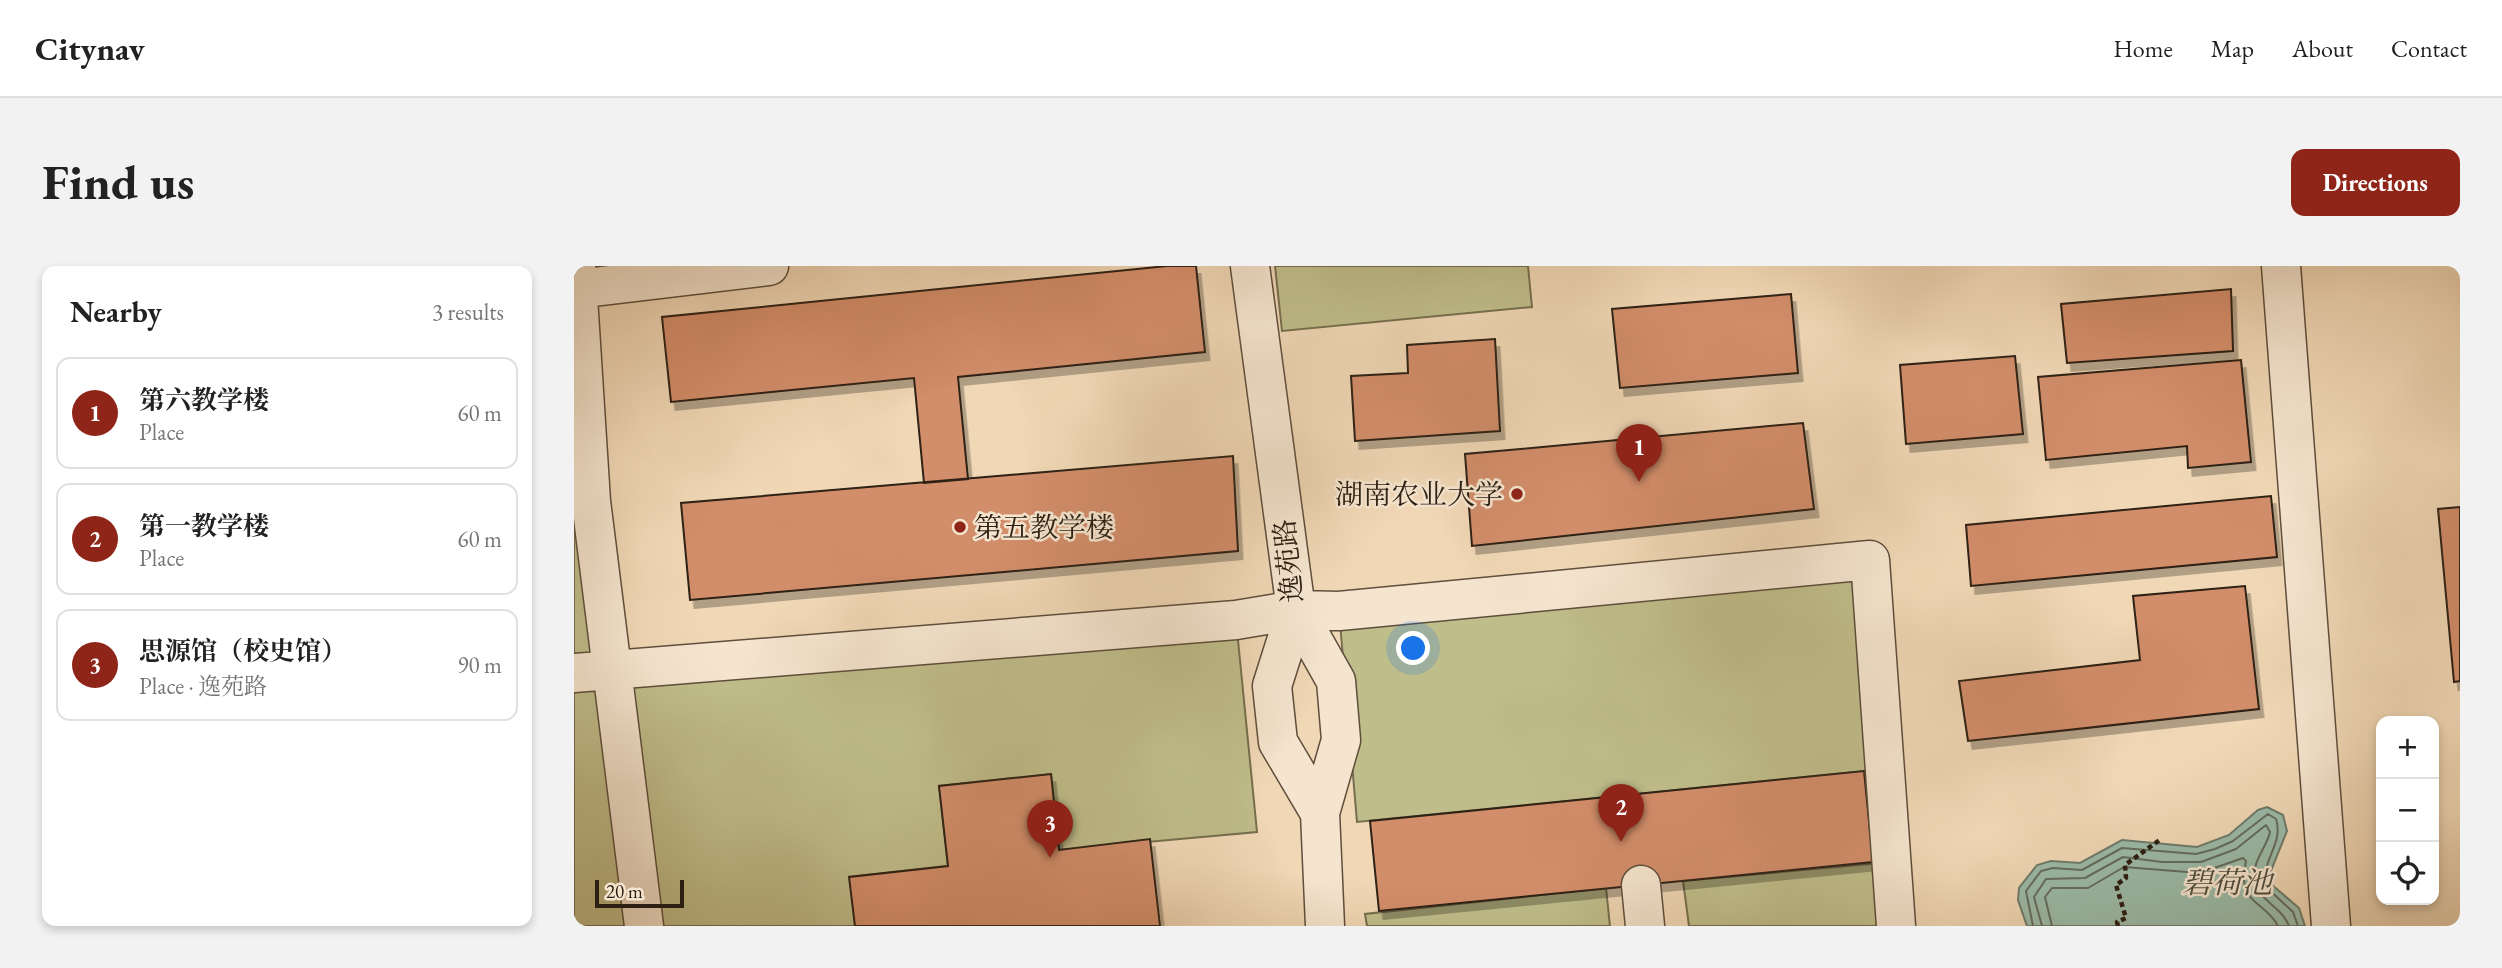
<!DOCTYPE html>
<html lang="en">
<head>
<meta charset="utf-8">
<style>
	:root { --surface:#fff; --page:#f2f2f2; --text:#222; --muted:#767676; --line:#e0e0e0; --accent:#8f2418 }
	body { margin:0; font-family:"EB Garamond","Noto Serif SC",serif; background:var(--page); color:var(--text) }
	.controls { position:absolute; right:21px; bottom:21px; display:grid; overflow:hidden; border-radius:14px; box-shadow:0 4px 10px #0003 }
	.controls button { width:63px; height:63px; display:grid; place-items:center; padding:0; border:0; border-bottom:2px solid var(--line); background:var(--surface); color:var(--text); font:35px sans-serif }
	.scale { position:absolute; left:21px; bottom:18px; width:89px; box-sizing:border-box; padding-left:7px; border:4px solid #2d2013; border-top:0; font-size:19px; line-height:24px; white-space:nowrap; color:#2d2013; -webkit-text-stroke:5px #f5e5cf; paint-order:stroke }
	.you { position:absolute; left:840px; top:383px; width:24px; height:24px; margin:-18px; border:5px solid #fff; border-radius:50%; background:#1a73e8; box-shadow:0 0 0 10px #1a73e833 }
	.badge { display:grid; place-items:center; width:46px; height:46px; border-radius:50%; background:var(--accent); color:#fff; font-size:23px; font-weight:700 }
	.pin { position:absolute; translate:-50% -58px; filter:drop-shadow(0 2px 4px #0008) }
	.pin::after { content:''; position:absolute; top:37px; width:24px; height:21px; background:inherit; clip-path:polygon(0 0,100% 0,50% 100%) }
	.list { margin:0; padding:0; list-style:none }
	h2 { display:flex; justify-content:space-between; align-items:center; height:91px; margin:0; padding:0 28px; font-size:30px }
	h2 small { font-size:23px; font-weight:400; color:var(--muted) }
	.list li { display:grid; grid-template-columns:46px 1fr auto; gap:21px; align-items:center; box-sizing:border-box; height:112px; margin:0 14px 14px; padding:0 14px; border:2px solid var(--line); border-radius:14px }
	.list b { display:block; font-size:26px; white-space:nowrap }
	.list p { margin:0; font-size:23px; white-space:nowrap; color:var(--muted) }
	.list em { font-size:23px; font-style:normal; color:var(--muted) }
	.icon { flex:none; width:38px; height:38px; fill:none; stroke:currentColor; stroke-width:2; stroke-linecap:round; stroke-linejoin:round }
	.map { position:relative; flex:none; width:1886px; height:660px; overflow:hidden; border-radius:14px }
	header { display:flex; align-items:center; gap:42px; box-sizing:border-box; height:98px; padding:0 35px; background:var(--surface); border-bottom:2px solid var(--line) }
	header strong { font-size:33px }
	nav { display:flex; gap:38px; margin-inline-start:auto; font-size:24px }
	.intro { display:flex; align-items:center; justify-content:space-between; box-sizing:border-box; height:168px; padding:0 42px }
	h1 { margin:0; font-size:49px }
	.button { padding:18px 32px; border-radius:14px; background:var(--accent); color:#fff; font-size:24px; font-weight:700 }
	main { display:flex; gap:42px; padding:0 42px }
	aside { flex:1; background:var(--surface); border-radius:14px; box-shadow:0 4px 10px #0003 }
	.map>svg:first-child { display:block }
	.green { fill:#bfbd8a; stroke:#766e4e; stroke-width:2 }
	.water { fill:#9bbaa8; stroke:#6f7c6c; stroke-width:2 }
	.lines { fill:none; stroke-linecap:round; stroke-linejoin:round }
	.shore { stroke:#646d5e; stroke-width:2 }
	.building { fill:#d28d6b; stroke:#2d2013; stroke-width:2; filter:url(#shadow) }
	.minor-casing { stroke:#5e4e3c; stroke-width:41 }
	.path { stroke:#2d2013; stroke-width:4.5; stroke-dasharray:5 3.5; stroke-linecap:butt }
	.minor { stroke:#f5e5cf; stroke-width:38 }
	.poi-dot { fill:#8f2418; stroke:#f5e5cf; stroke-width:2.5 }
	.labels { text-anchor:middle; stroke-width:5; stroke-linejoin:round; paint-order:stroke }
	.poi-label { font-size:28px; fill:#2d2013; stroke:#f5e5cf; text-anchor:end }
	.street-label { font-size:28px; fill:#2d2013; stroke:#f5e5cf }
	.water-label { font-size:30px; font-style:italic; fill:#4e4e40; stroke:#f5e5cf }
</style>
</head>
<body>
<header>
<strong>Citynav</strong>
<nav><a>Home</a><a>Map</a><a>About</a><a>Contact</a></nav>
</header>
<div class="intro"><h1>Find us</h1><a class="button">Directions</a></div>
<main>
<aside>
<h2>Nearby<small>3 results</small></h2>
<ul class="list">
<li><span class="badge">1</span><div><b>第六教学楼</b><p>Place</p></div><em>60 m</em></li>
<li><span class="badge">2</span><div><b>第一教学楼</b><p>Place</p></div><em>60 m</em></li>
<li><span class="badge">3</span><div><b>思源馆（校史馆）</b><p>Place · 逸苑路</p></div><em>90 m</em></li>
</ul>
</aside>
<div class="map">
<svg width="1886" height="660" viewBox="0 0 1886 660">
	<defs>
		<filter id="shadow"><feDropShadow dx="4.5" dy="8" stdDeviation="0" flood-color="#0004"/></filter>
	</defs>
	<rect width="100%" height="100%" fill="#f0d7b5"/>
	<filter id="stains"><feTurbulence type="fractalNoise" baseFrequency=".00286" numOctaves="4"/><feColorMatrix values="0 0 0 0 .2 0 0 0 0 .09 0 0 0 0 .02 0 0 0 .5 -.17"/></filter>
	<radialGradient id="worn" r=".72"><stop offset=".6" stop-color="#630" stop-opacity="0"/><stop offset="1" stop-color="#630" stop-opacity=".3"/></radialGradient>
	<!-- green -->
	<path class="green" d="M701,0H954L958,41L708,65Z
		M0,113L41,402L662,354L683,566L485,584L477,508L365,520L374,600L276,611L281,660H0Z
		M1296,294L1311,503L783,556L765,345Z
		M1317,596L1322,660H1115L1109,615Z
		M1032,622L1036,660H793L791,648Z"/>
	<!-- water -->
	<path class="water" d="M1693,541L1709,549L1713,565L1696,607L1698,619L1725,642L1731,660H1453L1444,634L1445,622L1463,599L1477,595L1506,597L1548,574L1623,581L1655,569L1684,544Z"/>
	<g class="lines">
		<!-- shore -->
		<path class="shore" d="M1459,660L1452,625L1467,605L1479,602L1508,604L1548,582L1622,588L1641,583L1659,575L1694,548L1702,553C1710,578 1687,594 1691,620L1719,646L1724,660
			M1468,660L1460,631L1472,613L1511,612L1549,591L1588,596H1627L1662,583L1692,559L1696,566C1693,580 1681,592 1680,607C1679,634 1707,638 1715,660
			M1478,660L1471,631L1478,622H1514L1550,601L1626,607L1669,592L1672,595C1662,640 1690,633 1704,660"/>
	</g>
	<!-- building -->
	<path class="building" d="M593,0H622L631,86L384,111L394,213L350,217L340,112L97,136L88,51Z
		M1657,23L1659,85L1493,97L1487,38Z
		M1217,28L1224,107L1046,122L1038,43Z
		M921,73L926,165L781,175L777,110L834,107L833,79Z
		M1441,90L1449,168L1332,178L1326,99Z
		M1667,94L1677,196L1614,202L1613,180L1472,194L1464,111Z
		M1229,157L1240,243L898,280L891,188Z
		M659,190L664,285L116,334L107,237Z
		M1697,230L1703,291L1397,320L1392,259Z
		M1886,241V415L1880,416L1864,243Z
		M1671,320L1685,443L1394,475L1385,415L1566,394L1559,330Z
		M1290,505L1299,596L805,645L796,555Z
		M477,508L485,584L576,573L586,660H281L275,611L374,600L365,520Z"/>
	<g class="lines">
		<defs>
			<path id="minor" d="M2,0L17,235L70,660
				M676,0L722,344L698,420L704,476L746,547L751,660
				M1707,0L1757,660
				M3,23L195,0
				M722,344L762,415L767,474L746,547
				M0,407L662,354L722,344L765,345L1296,294L1322,660
				M1067,619L1071,660"/>
		</defs>
		<!-- minor casing -->
		<use href="#minor" class="minor-casing"/>
		<!-- path -->
		<path class="path" d="M1544,660L1543,656L1552,652L1542,619L1552,612L1551,599L1587,573"/>
		<!-- minor -->
		<use href="#minor" class="minor"/>
	</g>
	<!-- markers -->
	<g class="poi-dot">
		<circle cx="943" cy="228" r="7"/>
		<circle cx="386" cy="261" r="7"/>
	</g>
	<g class="labels">
		<!-- poi labels -->
		<g class="poi-label">
			<text x="929" y="238">湖南农业大学</text>
			<text x="400" y="271" text-anchor="start">第五教学楼</text>
		</g>
		<!-- street labels -->
		<g class="street-label">
			<text transform="translate(714 295) rotate(-96)" y="10">逸苑路</text>
		</g>
		<!-- water labels -->
		<g class="water-label">
			<text x="1653" y="627">碧荷池</text>
		</g>
	</g>
	<rect width="100%" height="100%" filter="url(#stains)"/>
	<rect width="100%" height="100%" fill="url(#worn)"/>
</svg>
<div class="controls">
<button>+</button>
<button>−</button>
<button><svg class="icon" aria-label="locate" viewBox="0 0 24 24"><circle cx="12" cy="12" r="6"/><path d="M12 2v4M12 18v4M2 12h4M18 12h4"/></svg></button>
</div>
<div class="scale">20 m</div>
<div class="you"></div>
<div class="pin badge" style="left:1065px;top:216px">1</div>
<div class="pin badge" style="left:1047px;top:576px">2</div>
<div class="pin badge" style="left:476px;top:592px">3</div>
</div>
</main>
</body>
</html>
